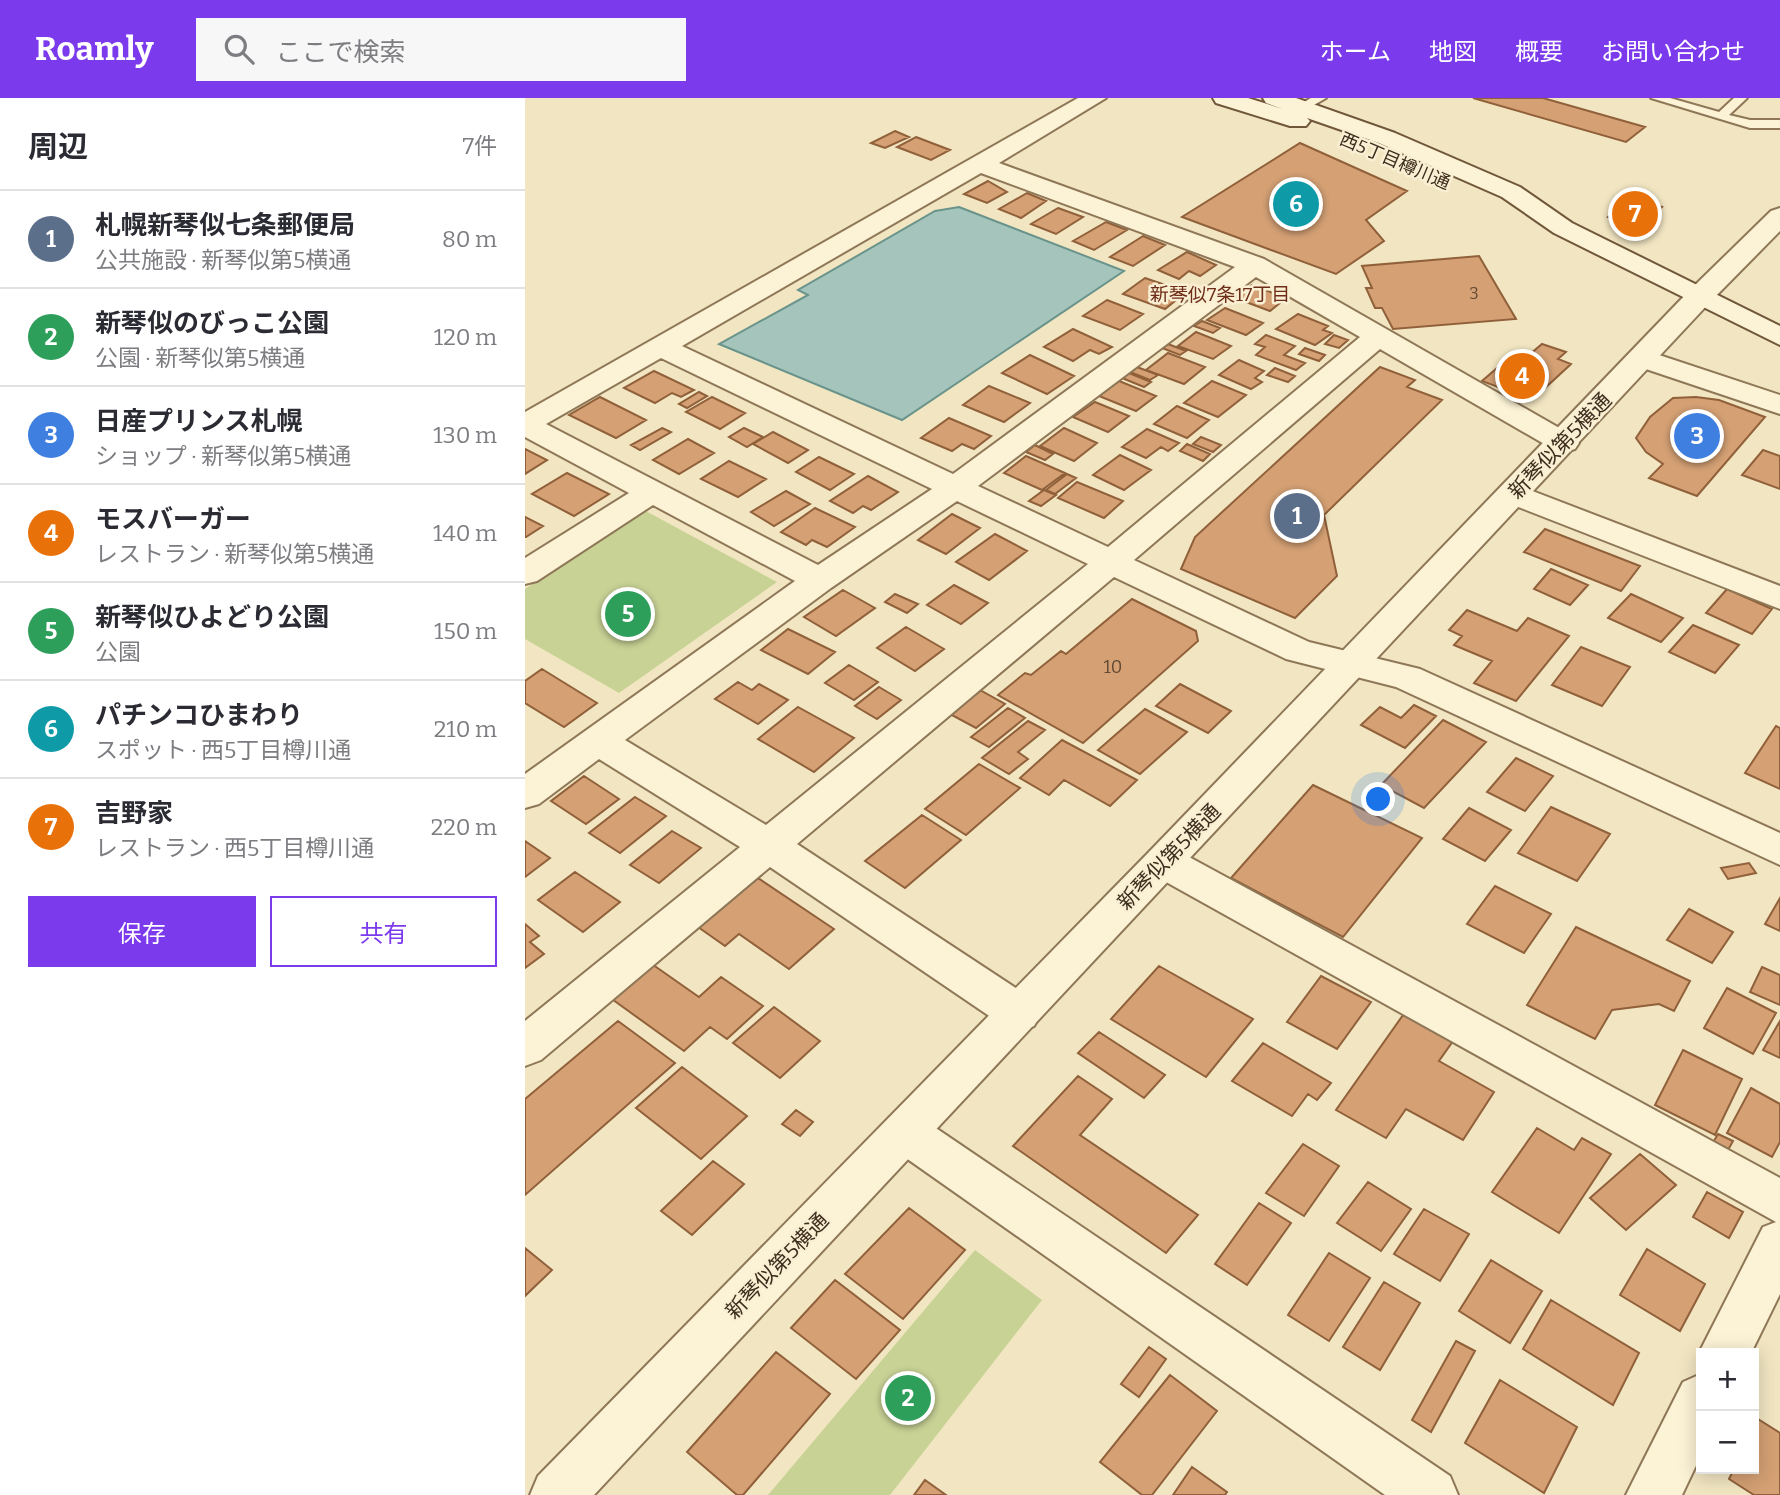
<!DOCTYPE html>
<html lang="ja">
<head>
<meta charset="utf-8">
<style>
	:root { --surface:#fff; --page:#f7f7f7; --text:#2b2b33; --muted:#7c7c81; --line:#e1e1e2; --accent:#7c3aed }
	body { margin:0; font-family:Bitter,"Noto Sans JP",serif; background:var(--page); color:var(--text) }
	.controls { position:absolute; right:21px; bottom:21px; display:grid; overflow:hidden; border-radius:0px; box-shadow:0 4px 18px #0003 }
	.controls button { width:63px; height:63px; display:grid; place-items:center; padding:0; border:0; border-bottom:2px solid var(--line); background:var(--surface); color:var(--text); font:35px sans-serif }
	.you { position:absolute; left:854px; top:702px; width:24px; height:24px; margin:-18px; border:5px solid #fff; border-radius:50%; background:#1a73e8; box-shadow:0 0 0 10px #1a73e833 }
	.badge { display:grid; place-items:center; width:46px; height:46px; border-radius:50%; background:var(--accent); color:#fff; font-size:23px; font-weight:700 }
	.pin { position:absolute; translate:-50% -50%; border:4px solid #fff; box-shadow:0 2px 7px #0006 }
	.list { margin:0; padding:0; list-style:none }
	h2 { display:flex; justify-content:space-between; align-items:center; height:91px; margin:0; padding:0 28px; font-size:30px }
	h2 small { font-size:23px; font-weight:400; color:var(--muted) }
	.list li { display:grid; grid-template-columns:46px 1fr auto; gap:21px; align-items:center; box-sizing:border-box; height:98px; padding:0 28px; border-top:2px solid var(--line) }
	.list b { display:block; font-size:26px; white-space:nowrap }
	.list p { margin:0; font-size:23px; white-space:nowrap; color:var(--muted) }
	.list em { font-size:23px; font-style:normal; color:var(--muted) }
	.actions { display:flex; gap:14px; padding:21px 28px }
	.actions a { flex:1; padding:16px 0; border:2px solid var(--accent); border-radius:0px; text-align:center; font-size:24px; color:var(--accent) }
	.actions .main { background:var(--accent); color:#fff }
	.icon { flex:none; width:38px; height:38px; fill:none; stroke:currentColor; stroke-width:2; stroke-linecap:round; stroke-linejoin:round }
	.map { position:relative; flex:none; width:1255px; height:1397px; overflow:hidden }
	header { display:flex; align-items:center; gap:42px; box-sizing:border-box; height:98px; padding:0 35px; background:var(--accent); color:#fff }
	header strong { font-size:33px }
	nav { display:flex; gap:38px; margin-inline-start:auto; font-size:24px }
	.search { width:490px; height:63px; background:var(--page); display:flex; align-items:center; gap:18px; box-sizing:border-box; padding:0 24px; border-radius:0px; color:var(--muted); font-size:26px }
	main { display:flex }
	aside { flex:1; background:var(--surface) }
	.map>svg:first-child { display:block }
	.green { fill:#c8d295 }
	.water { fill:#a5c5bc; stroke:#6a948b; stroke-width:2 }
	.building { fill:#d4a074; stroke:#90603a; stroke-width:2 }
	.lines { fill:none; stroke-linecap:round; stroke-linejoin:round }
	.service-casing { stroke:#8e7757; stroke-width:4 }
	.minor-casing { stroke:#8e7757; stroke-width:4 }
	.tertiary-casing { stroke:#8e7757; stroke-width:4 }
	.secondary-casing { stroke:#70573a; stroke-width:4 }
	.service { fill:#fcf2d6; fill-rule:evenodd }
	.minor { fill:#fcf2d6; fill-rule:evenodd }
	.tertiary { fill:#fcf2d6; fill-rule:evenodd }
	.secondary { fill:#fcf2d6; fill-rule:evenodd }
	.labels { text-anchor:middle; stroke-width:5; stroke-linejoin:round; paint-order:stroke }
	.far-number-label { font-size:16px; fill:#634a33 }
	.far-street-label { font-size:18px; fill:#3d2d1d; stroke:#f9efd3 }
	.number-label { font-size:18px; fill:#634a33 }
	.far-neighbourhood-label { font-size:19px; fill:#6e2d18; stroke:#f9efd3 }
	.street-label { font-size:21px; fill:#3d2d1d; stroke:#f9efd3 }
</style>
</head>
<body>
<header>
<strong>Roamly</strong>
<div class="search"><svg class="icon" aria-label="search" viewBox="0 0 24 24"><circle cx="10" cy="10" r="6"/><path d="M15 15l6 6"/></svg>ここで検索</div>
<nav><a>ホーム</a><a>地図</a><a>概要</a><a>お問い合わせ</a></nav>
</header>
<main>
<aside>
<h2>周辺<small>7件</small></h2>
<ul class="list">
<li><span class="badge" style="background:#5c6f8a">1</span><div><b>札幌新琴似七条郵便局</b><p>公共施設 · 新琴似第5横通</p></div><em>80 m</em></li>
<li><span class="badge" style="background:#2e9e5b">2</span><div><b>新琴似のびっこ公園</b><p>公園 · 新琴似第5横通</p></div><em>120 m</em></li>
<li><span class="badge" style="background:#3f7fe0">3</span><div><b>日産プリンス札幌</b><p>ショップ · 新琴似第5横通</p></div><em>130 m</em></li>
<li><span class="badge" style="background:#e8710a">4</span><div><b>モスバーガー</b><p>レストラン · 新琴似第5横通</p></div><em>140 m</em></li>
<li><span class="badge" style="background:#2e9e5b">5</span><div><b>新琴似ひよどり公園</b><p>公園</p></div><em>150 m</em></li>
<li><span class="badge" style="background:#0f9aa8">6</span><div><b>パチンコひまわり</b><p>スポット · 西5丁目樽川通</p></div><em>210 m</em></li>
<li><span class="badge" style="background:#e8710a">7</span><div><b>吉野家</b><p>レストラン · 西5丁目樽川通</p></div><em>220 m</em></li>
</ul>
<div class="actions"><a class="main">保存</a><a>共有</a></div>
</aside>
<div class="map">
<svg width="1255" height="1397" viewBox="0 0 1255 1397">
	<rect width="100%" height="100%" fill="#f2e6c2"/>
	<!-- green -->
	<path class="green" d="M119,412L252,484L94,595L0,541V491Z
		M450,1152L517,1202L365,1397H243Z"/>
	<!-- water -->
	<path class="water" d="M434,109L599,173L377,322L194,246L283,197L273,192L410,113Z"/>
	<!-- building -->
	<path class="building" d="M948,0H1018L1120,29L1101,44Z
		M370,33L384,39L360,50L346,45Z
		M391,39L425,52L406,62L372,49Z
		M775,45L882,93L841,122L859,143L811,176L657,119Z
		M463,83L482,94L462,105L439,96Z
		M502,95L521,103L496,120L474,111Z
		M1104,99L1137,109L1117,129L1083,119Z
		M533,110L558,119L531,136L506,126Z
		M581,124L602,132L569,152L548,143Z
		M618,138L640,147L608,168L585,159Z
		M662,154L691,167L675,178L664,173L654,181L633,172Z
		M954,158L991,221L868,231L857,210H850L841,190H847L837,168Z
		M620,180L661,194L640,211L598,196Z
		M727,187L761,200L745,213L710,200Z
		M582,202L618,216L595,232L558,218Z
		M700,210L738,225L721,237L682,222Z
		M773,216L803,228L798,232L807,235L790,247L751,231Z
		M677,223L695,230L688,235L669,228Z
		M548,231L587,249L574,256L565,252L548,263L519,249Z
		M671,234L706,248L688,261L653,248Z
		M741,237L770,248L759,257L780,265L771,272L731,257L740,249L730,246Z
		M809,237L823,242L814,250L800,246Z
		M643,246L661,253L655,257L637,250Z
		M1017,246L1041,254L1033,261L1046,266L1007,302L957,283L992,253L1004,257Z
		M780,250L800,257L794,263L774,256Z
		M643,255L680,269L659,286L621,272Z
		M505,257L549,278L522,296L477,275Z
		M714,262L739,273L730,280L737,284L726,291L694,277Z
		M612,269L633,277L625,282L605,274Z
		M855,269L890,282L882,289L917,302L799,417L812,478L770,520L656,471L670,439Z
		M750,270L770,278L763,284L742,277Z
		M129,273L169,292L156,299L147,295L130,305L99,290Z
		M604,275L626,284L619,289L597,280Z
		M594,283L631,298L611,313L574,298Z
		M687,283L721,297L693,319L659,305Z
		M464,288L505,305L479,324L438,307Z
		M174,294L182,298L162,310L154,306Z
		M75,299L121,322L91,340L44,317Z
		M187,299L220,315L195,331L161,314Z
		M1171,299L1194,302L1240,319L1172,398L1124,380L1138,366L1121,354L1111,340L1125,319L1148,300Z
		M570,304L604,318L583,334L548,319Z
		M652,308L684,322L662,340L629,326Z
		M424,320L466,338L449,351L437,346L427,353L396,340Z
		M137,330L146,334L115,352L106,347Z
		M219,330L238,339L222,349L204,339Z
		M539,330L572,345L549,363L515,348Z
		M622,331L654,345L643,353L636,349L621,360L597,349Z
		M248,334L283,352L263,365L228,346Z
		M676,339L696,347L688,354L668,346Z
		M163,341L189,355L154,376L128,362Z
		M662,346L685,356L678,363L655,353Z
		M510,347L528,356L520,362L501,354Z
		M0,351L22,362L0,376Z
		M1238,352L1255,358V391L1217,377Z
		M595,357L626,372L599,392L568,377Z
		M501,358L540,375L517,392L479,375Z
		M294,359L329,376L305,392L271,374Z
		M204,363L241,381L213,399L176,381Z
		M42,375L84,396L49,418L7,396Z
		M542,376L551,380L530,396L521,392Z
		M343,378L373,394L346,412L338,408L328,415L305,403Z
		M552,384L598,403L579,420L533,400Z
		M519,392L531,397L516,408L504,403Z
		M261,393L285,406L249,428L226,414Z
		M290,410L330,429L302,449L287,442L281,447L256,434Z
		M427,416L455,430L421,456L393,442Z
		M0,419L18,428L1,439H0Z
		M1020,431L1115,468L1096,493L999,454Z
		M470,436L502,453L464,482L431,464Z
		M1026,471L1063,487L1045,507L1009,491Z
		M429,487L463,505L436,526L402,507Z
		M1202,491L1247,511L1227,536L1181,515Z
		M318,492L350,510L311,538L279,519Z
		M370,496L393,506L382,515L360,504Z
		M1106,496L1158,520L1136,544L1083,520Z
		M607,501L671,533L673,543L558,645L473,597L500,575L506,577L536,553L541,556Z
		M942,512L992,533L1003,520L1044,538L991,603L949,585L967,563L929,547L937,538L924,532Z
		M1168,527L1214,547L1190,575L1144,554Z
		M381,529L419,551L390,573L352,550Z
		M263,531L310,554L283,576L236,552Z
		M1056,549L1105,569L1077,608L1027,587Z
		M324,567L353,584L329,602L300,585Z
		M17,571L72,605L39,629L0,605V583Z
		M213,584L227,592L234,586L263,602L233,626L190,601Z
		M655,586L706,613L683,635L631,608Z
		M354,589L376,602L352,621L330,608Z
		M455,592L480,606L451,630L425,616Z
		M889,607L911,618L880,650L836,627L855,609L876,620Z
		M273,609L329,640L289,674L233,641Z
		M483,610L500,620L464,649L446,639Z
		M620,611L662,634L615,676L573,652Z
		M918,622L961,644L899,710L856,687Z
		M503,623L520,632L493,654L503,661L484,676L457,660Z
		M1251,628L1255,630V691L1220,675Z
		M537,642L612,682L585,708L539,682L524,697L495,680Z
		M991,660L1028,678L1000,713L962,694Z
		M454,666L495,690L441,737L400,711Z
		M59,678L94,701L61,726L26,703Z
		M788,687L897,740L818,839L706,780Z
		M110,699L141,718L95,755L64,735Z
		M1026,709L1085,736L1052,783L993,755Z
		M944,710L986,732L960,763L918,741Z
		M397,717L436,742L380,790L340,763Z
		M147,733L176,750L134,785L105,767Z
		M0,743L25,760L0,779Z
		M1224,765L1231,775L1203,781L1196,770Z
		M50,774L95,804L58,834L13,802Z
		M233,780L309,831L264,871L214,836L200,848L173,829Z
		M970,788L1026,816L999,855L942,826Z
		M1255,800V833L1240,826Z
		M1164,811L1208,834L1187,865L1142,842Z
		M0,826L14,838L5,844L19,856L0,870Z
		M1051,829L1165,883L1149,913L1134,906L1087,912L1070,941L1002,907Z
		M124,864L174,899L196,879L238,908L202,941L185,929L159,953L84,899Z
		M634,868L728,921L681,979L586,921Z
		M1237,869L1255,877V907L1225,894Z
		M796,878L846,904L812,951L762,924Z
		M1202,890L1251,915L1228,956L1179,930Z
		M249,909L295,943L255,980L208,945Z
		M878,917L928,943L914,963L969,994L938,1042L881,1011L861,1040L811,1012Z
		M93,923L150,965L0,1097V1001Z
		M1255,923V960L1238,952Z
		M574,934L640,977L619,1000L553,955Z
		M738,945L806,985L792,1002L783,996L767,1018L707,983Z
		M1158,952L1217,981L1190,1037L1130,1007Z
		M157,969L222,1018L176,1061L111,1010Z
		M553,978L587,1001L555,1037L673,1117L641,1155L488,1048Z
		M1226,990L1255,1006V1044L1247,1059L1202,1035Z
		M271,1012L288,1024L275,1038L257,1026Z
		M1012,1030L1049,1052L1057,1040L1086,1056L1034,1135L967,1094Z
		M1193,1036L1208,1043L1202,1054L1187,1046Z
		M778,1046L814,1068L779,1118L741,1095Z
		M1115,1056L1151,1087L1101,1132L1065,1100Z
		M188,1063L219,1086L167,1137L136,1113Z
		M843,1084L886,1111L856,1153L812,1125Z
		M1182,1094L1218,1114L1204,1140L1168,1119Z
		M734,1105L766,1125L722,1187L690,1166Z
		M384,1110L440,1152L378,1221L320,1176Z
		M899,1111L944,1136L915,1183L869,1156Z
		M0,1150L27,1172L0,1198Z
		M1122,1151L1180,1186L1155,1233L1095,1197Z
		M804,1155L845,1180L804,1243L763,1217Z
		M966,1162L1017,1193L985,1245L934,1213Z
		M310,1182L375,1232L331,1281L266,1230Z
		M859,1184L895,1205L855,1272L818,1249Z
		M1026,1202L1114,1255L1088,1307L998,1251Z
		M931,1243L950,1253L906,1334L887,1322Z
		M624,1249L641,1261L614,1299L596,1286Z
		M251,1254L305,1296L218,1397H212L162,1354Z
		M645,1277L692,1313L627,1397H617L575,1364Z
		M975,1282L1052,1329L1019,1395L940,1345Z
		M1233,1321L1255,1335V1397H1229L1204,1381L1209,1371H1229V1330Z
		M667,1369L702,1394L700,1397H648Z
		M400,1382L421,1397H389Z"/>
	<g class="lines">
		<defs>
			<path id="service" d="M786,0H801L782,11H774V7Z
				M1126,0H1145L1194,14L1209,0H1222L1204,17L1225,22H1255V30H1225Z"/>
			<path id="minor" d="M553,0H581L474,65L739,161L1050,339L1054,345L1050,351L1039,354L1028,351L855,251L609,462L784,544L895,571L1255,735V767L871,589L761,561L589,479L272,746L509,902L516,915L509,928L494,933L479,928L245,769L16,962L0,968V923L215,749L74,661L14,706L0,710V676L270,483L128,407L12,483L0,486V460L104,395L0,339V314ZM456,75L710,169L428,376L157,248ZM731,179L835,239L583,449L453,388ZM136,260L407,391L293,467L21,326ZM432,403L563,466L241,727L100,642L306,490Z
				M1119,252L1255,297V316L1109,267L1105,261L1109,255Z
				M989,386L1255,488V511L978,403L973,396L978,389Z
				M639,749L653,753L1255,1080V1196L1226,1255H1176V1259L1174,1255L1238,1129L1251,1124L625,775L619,764L625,753Z
				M380,1014L396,1020L925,1378L933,1397H860L364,1048L357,1034L364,1020Z
				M1176,1276V1357L1157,1397H1101L1158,1284Z"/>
			<path id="tertiary" d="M1255,110V133L1185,204L69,1397H5L13,1378L625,753L1165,192L1246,113Z"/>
			<path id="secondary" d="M688,0H723L758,11L741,5L738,0H771L870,35L995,89L1047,125L1255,228V247L1029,135L977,99L854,45L782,20L785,23L781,28H765L691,5Z"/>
		</defs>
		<!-- service casing -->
		<use href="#service" class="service-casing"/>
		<!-- minor casing -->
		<use href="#minor" class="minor-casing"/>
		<!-- tertiary casing -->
		<use href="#tertiary" class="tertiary-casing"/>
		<!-- secondary casing -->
		<use href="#secondary" class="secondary-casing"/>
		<!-- service -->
		<use href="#service" class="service"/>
		<!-- minor -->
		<use href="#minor" class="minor"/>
		<!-- tertiary -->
		<use href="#tertiary" class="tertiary"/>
		<!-- secondary -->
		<use href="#secondary" class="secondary"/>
	</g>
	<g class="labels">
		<!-- far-number labels -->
		<g class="far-number-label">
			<text x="949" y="201">3</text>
		</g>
		<!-- far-street labels -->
		<g class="far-street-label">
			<text transform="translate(870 63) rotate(23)" y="6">西5丁目樽川通</text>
		</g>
		<!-- number labels -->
		<g class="number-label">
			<text x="588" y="575">10</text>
		</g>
		<!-- far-neighbourhood labels -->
		<g class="far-neighbourhood-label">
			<text x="695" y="203">新琴似7条17丁目</text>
		</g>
		<!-- street labels -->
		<g class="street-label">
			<text transform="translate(1035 348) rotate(-46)" y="7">新琴似第5横通</text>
			<text transform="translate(644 759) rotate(-46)" y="7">新琴似第5横通</text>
			<text transform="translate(252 1168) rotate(-46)" y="7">新琴似第5横通</text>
		</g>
	</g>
</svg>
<div class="controls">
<button>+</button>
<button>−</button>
</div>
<div class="you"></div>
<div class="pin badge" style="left:772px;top:418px;background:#5c6f8a">1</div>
<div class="pin badge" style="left:383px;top:1300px;background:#2e9e5b">2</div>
<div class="pin badge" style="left:1172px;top:338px;background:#3f7fe0">3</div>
<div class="pin badge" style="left:997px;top:278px;background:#e8710a">4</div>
<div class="pin badge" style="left:103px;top:516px;background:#2e9e5b">5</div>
<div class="pin badge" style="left:771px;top:106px;background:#0f9aa8">6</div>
<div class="pin badge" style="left:1110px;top:116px;background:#e8710a">7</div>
</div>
</main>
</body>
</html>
